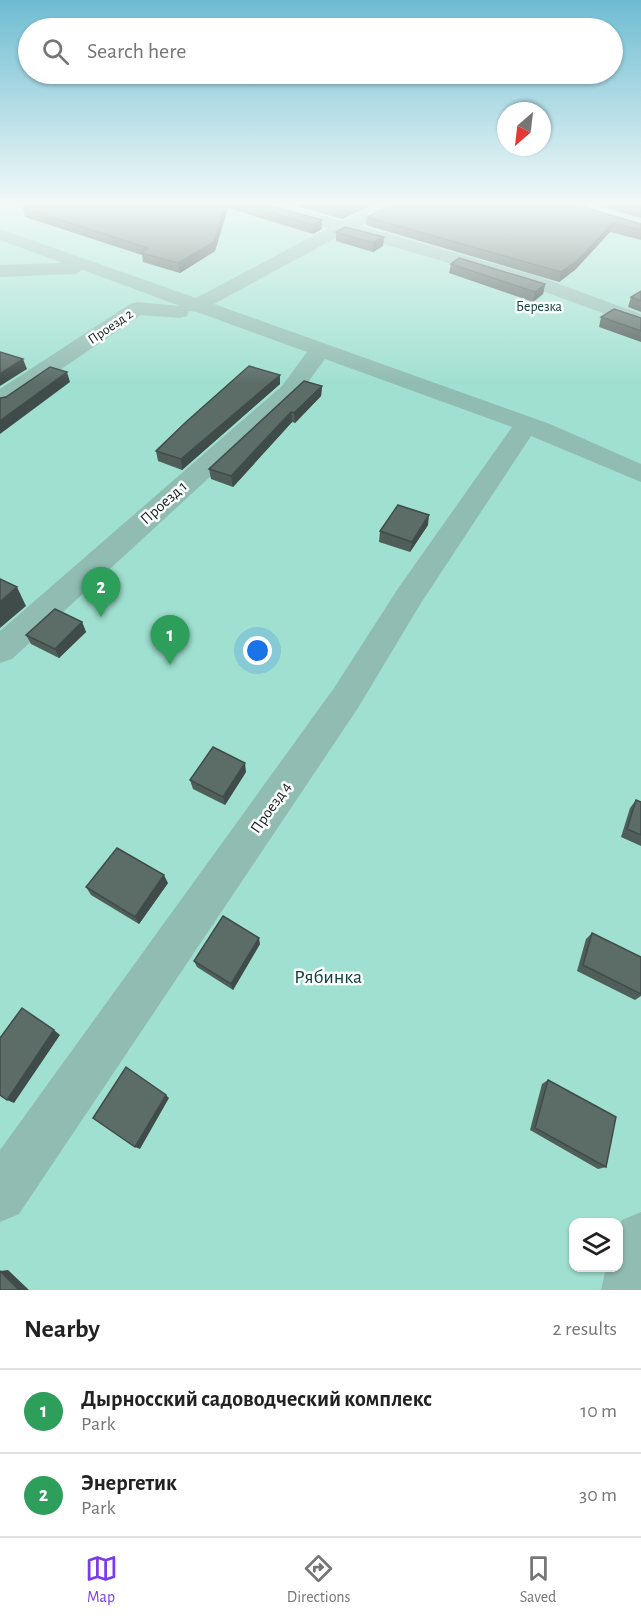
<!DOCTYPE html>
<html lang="en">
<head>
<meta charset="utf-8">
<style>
	:root { --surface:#fff; --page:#f2f2f2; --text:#222; --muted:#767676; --line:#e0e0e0; --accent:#7c3aed }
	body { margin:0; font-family:"Alegreya Sans",sans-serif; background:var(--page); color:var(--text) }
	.controls { position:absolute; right:18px; bottom:18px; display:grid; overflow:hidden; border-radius:12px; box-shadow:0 2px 4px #0004 }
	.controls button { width:54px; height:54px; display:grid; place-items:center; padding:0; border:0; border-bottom:2px solid var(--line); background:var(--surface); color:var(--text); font:30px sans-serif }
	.compass { position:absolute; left:497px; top:102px; width:54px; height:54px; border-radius:50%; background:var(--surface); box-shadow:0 2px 4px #0004; rotate:208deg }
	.you { position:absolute; left:258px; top:651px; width:21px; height:21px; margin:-15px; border:4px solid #fff; border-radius:50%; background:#1a73e8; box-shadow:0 0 0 9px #1a73e833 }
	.badge { display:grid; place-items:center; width:39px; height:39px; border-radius:50%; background:var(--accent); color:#fff; font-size:20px; font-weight:700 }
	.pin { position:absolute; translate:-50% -50px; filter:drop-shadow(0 2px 3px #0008) }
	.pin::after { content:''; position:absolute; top:32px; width:21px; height:18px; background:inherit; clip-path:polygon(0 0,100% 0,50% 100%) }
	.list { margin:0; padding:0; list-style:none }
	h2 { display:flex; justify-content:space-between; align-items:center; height:78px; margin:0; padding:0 24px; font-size:26px }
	h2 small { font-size:20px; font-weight:400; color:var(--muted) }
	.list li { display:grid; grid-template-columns:39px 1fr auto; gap:18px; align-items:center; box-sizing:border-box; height:84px; padding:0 24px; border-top:2px solid var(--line) }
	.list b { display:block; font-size:22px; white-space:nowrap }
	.list p { margin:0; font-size:20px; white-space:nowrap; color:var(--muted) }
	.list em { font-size:20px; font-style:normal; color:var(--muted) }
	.icon { flex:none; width:33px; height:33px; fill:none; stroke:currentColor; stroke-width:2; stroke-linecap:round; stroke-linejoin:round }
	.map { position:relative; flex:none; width:641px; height:1290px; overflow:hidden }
	.search { position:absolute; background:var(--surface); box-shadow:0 2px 4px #0004; left:18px; right:18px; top:18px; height:66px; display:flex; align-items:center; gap:15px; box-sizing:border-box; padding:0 21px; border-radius:33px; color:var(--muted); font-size:22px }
	.sheet { height:246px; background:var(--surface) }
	nav { display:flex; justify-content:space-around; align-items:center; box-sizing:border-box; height:84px; border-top:2px solid var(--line); background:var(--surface); font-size:16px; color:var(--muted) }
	nav a { display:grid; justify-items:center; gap:3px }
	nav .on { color:var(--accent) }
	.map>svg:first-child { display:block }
	.green { fill:#a0e0d0; fill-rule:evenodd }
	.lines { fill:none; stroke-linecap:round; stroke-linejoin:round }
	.minor { fill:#91bcb1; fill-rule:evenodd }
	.wall { fill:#4f5e59 }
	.shaded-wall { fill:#404c49 }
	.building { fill:#5c6d68; stroke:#404c49; stroke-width:1.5 }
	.labels { text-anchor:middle; stroke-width:5; stroke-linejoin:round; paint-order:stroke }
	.far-park-label { font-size:14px; fill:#104239; stroke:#fafefd }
	.far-street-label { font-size:14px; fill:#151c1a; stroke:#fafefd }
	.street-label { font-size:16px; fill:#151c1a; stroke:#fafefd }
	.near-park-label { font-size:20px; fill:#104239; stroke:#fafefd }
</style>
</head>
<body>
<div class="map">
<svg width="641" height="1290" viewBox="0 0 641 1290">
	<rect width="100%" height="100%" fill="#e1f5f0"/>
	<!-- green -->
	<path class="green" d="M0,204H641V1290H0ZM574,1222H618V1268H574Z"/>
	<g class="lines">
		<!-- minor -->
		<path class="minor" d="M255,204H281L342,221L379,204H400L398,208L360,226L540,277L641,314V327L526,285L345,233L214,304L550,424L641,464V482L531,436L421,603L358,708L19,1214L0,1222V1150L334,688L399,587L512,427L325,359L298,396L12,659L0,663V631L282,386L307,352L197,312L189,311L187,316L180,318L141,315L8,405L0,407V389L130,304L137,302L180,306L83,270L75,274L0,277V265L62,263L0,240V229L196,298L328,228L257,208Z
			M641,1212V1290H601L606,1268H618V1227L622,1220Z"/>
	</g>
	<!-- wall -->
	<path class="wall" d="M32,204H264L322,229L313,234L228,208L215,251L180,273L143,262L142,255L25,217L23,208Z
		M289,204H374L342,219Z
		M592,204H641V218Z
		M367,217L641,224V240L610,232L576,269L559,282L366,225Z
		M336,232L384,237L383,246L373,252L336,241Z
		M451,264L545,284L543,294L533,302L449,273Z
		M641,291V312L628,307L631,297Z
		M601,317L641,318V342L599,327Z
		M280,375V384L182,470L158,461L156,451Z
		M322,386L321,396L295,423L292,422L233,487L211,479L209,469Z
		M428,525L410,552L379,542L380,531Z
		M82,622L86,632L59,658L31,644L26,635Z
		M246,772L225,805L193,789L190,780Z
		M636,800L641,802V846L621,837L630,808Z
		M168,883L139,924L91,895L86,887Z
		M592,933L641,957V996L635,1000L577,971L586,939Z
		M260,944L233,990L197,967L194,961Z
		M548,1080L606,1167L598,1169L530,1130L542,1084Z"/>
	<!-- shaded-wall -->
	<path class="shaded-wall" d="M226,204H228V208L215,251L180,273L178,263Z
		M355,204H374L342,219V210Z
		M322,220V229L313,234V225Z
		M613,223L610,232L576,269L559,282L561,272Z
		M384,237L383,246L373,252V243Z
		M545,284L543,294L533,302L535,292Z
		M23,359L27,369L0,386V374Z
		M67,372L70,382L0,434V421Z
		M280,375V384L182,470L181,459Z
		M322,386L321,396L295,423L294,413Z
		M291,412L292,422L233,487L231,476Z
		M429,515L428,525L410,552L412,542Z
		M17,587L26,606L0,628V602Z
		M82,622L86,632L59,658L55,649Z
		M245,763L246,772L225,805L223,797Z
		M164,875L168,883L139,924L135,917Z
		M259,938L260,944L233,990L231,984Z
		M54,1030L60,1035L14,1103L7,1100Z
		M166,1095L169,1098L140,1149L135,1147Z
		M8,1270L29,1290H19L0,1271Z"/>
	<!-- building -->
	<path class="building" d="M32,204H226L214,242L178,263L141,253L148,248L23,208Z
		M242,204H264L322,220L313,225Z
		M320,204H355L342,210Z
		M394,204H573L641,224V230L613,223L578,260L561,272L367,217Z
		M625,204H641V208Z
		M345,227L384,237L373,243L336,232Z
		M459,258L545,284L535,292L451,264Z
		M641,291V301L631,297Z
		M614,309L641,318V331L601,317Z
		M0,352L23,359L0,374Z
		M249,366L280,375L181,459L156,451L186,422Z
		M50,367L67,372L0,421V398L6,397Z
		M304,381L322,386L294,413L291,412L231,476L209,469Z
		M398,505L429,515L412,542L380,531Z
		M0,579L17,587L0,602Z
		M55,609L82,622L55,649L26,635Z
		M213,747L245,763L223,797L190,780Z
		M636,800L641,802V835L627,829Z
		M117,848L164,875L135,917L86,887Z
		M223,916L259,938L231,984L194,961Z
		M592,933L641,957V994L583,965Z
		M22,1008L54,1030L7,1100L0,1095V1038Z
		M126,1067L166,1095L135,1147L93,1118Z
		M548,1080L616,1117L606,1167L535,1128Z
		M0,1271L19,1290H0Z"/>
	<!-- sky -->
	<linearGradient id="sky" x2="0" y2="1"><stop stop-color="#6ebcd2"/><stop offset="0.53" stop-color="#f2faf8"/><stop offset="1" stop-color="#f2faf8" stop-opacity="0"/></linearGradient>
	<rect width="641" height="384" fill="url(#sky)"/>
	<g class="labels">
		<!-- far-park labels -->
		<g class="far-park-label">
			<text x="539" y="311">Березка</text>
		</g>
		<!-- far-street labels -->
		<g class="far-street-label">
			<text transform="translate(110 326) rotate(-34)" y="5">Проезд 2</text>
		</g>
		<!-- street labels -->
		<g class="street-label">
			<text transform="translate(163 502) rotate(-42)" y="6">Проезд 1</text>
			<text transform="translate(270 807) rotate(-55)" y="6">Проезд 4</text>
		</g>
		<!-- near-park labels -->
		<g class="near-park-label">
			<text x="328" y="983">Рябинка</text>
		</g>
	</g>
</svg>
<div class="controls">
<button><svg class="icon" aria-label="layers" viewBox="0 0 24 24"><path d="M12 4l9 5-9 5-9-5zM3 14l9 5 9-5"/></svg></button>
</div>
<svg class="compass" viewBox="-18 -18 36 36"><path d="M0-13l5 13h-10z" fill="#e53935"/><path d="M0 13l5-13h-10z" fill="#767676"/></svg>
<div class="you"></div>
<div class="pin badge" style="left:170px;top:665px;background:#2e9e5b">1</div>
<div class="pin badge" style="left:101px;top:617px;background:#2e9e5b">2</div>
<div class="search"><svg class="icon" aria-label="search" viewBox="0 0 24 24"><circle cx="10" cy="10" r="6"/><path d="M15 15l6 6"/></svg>Search here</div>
</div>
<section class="sheet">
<h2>Nearby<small>2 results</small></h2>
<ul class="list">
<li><span class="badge" style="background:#2e9e5b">1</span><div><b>Дырносский садоводческий комплекс</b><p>Park</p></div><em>10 m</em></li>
<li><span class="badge" style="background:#2e9e5b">2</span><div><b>Энергетик</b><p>Park</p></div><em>30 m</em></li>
</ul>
</section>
<nav>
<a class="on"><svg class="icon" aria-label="map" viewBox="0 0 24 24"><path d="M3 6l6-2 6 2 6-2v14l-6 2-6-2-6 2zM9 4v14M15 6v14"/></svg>Map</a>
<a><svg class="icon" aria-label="directions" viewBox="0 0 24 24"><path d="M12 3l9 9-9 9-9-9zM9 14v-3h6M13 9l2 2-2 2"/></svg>Directions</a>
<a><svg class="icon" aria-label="saved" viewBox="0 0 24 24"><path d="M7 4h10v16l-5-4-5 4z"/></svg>Saved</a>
</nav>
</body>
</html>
